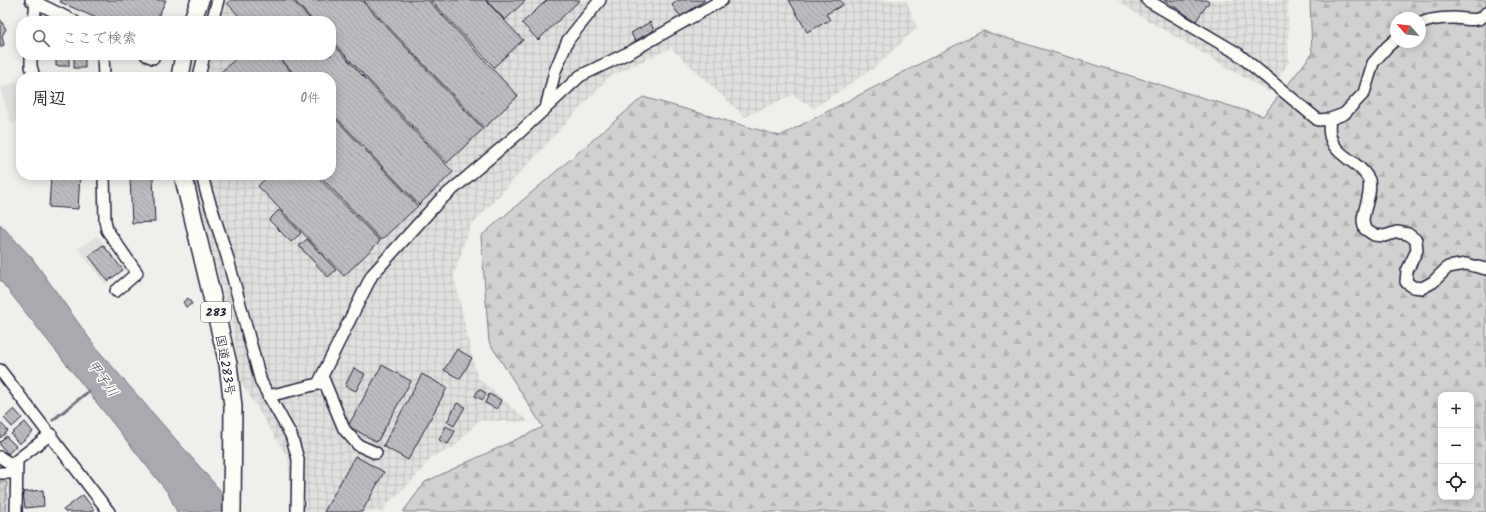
<!DOCTYPE html>
<html lang="ja">
<head>
<meta charset="utf-8">
<style>
	:root { --surface:#fff; --page:#f6f6f6; --text:#222; --muted:#767676; --line:#e0e0e0 }
	body { margin:0; font-family:Kalam,"Klee One",sans-serif; background:var(--page); color:var(--text) }
	.controls { position:absolute; right:12px; bottom:12px; display:grid; overflow:hidden; border-radius:8px; box-shadow:0 2px 10px #0003 }
	.controls button { width:36px; height:36px; display:grid; place-items:center; padding:0; border:0; border-bottom:1px solid var(--line); background:var(--surface); color:var(--text); font:20px sans-serif }
	.compass { position:absolute; left:1390px; top:12px; width:36px; height:36px; border-radius:50%; background:var(--surface); box-shadow:0 2px 10px #0003; rotate:297deg }
	.list { margin:0; padding:0; list-style:none }
	h2 { display:flex; justify-content:space-between; align-items:center; height:52px; margin:0; padding:0 16px; font-size:17px }
	h2 small { font-size:13px; font-weight:400; color:var(--muted) }
	.icon { flex:none; width:22px; height:22px; fill:none; stroke:currentColor; stroke-width:2; stroke-linecap:round; stroke-linejoin:round }
	.map { position:relative; flex:none; width:1486px; height:512px; overflow:hidden }
	.search { position:absolute; background:var(--surface); box-shadow:0 2px 10px #0003; left:16px; top:16px; width:320px; height:44px; display:flex; align-items:center; gap:10px; box-sizing:border-box; padding:0 14px; border-radius:16px; color:var(--muted); font-size:15px }
	.panel { position:absolute; background:var(--surface); box-shadow:0 2px 10px #0003; left:16px; top:72px; width:320px; height:108px; border-radius:16px }
	.map>svg:first-child { display:block }
	.built { fill:#e0e0df }
	.industrial { fill:url(#industrial-grid) }
	.forest { fill:url(#forest-firs); stroke:#7a7a86; fill-rule:evenodd }
	.park { fill:url(#park-crowns); stroke:#7a7a86 }
	.water { fill:#a9a9b0; stroke:#737381 }
	.lines { fill:none; stroke-linecap:round; stroke-linejoin:round }
	.stream { stroke:#737381; stroke-width:3 }
	.building { fill:url(#building-back-hatch); stroke:#22223b }
	.minor-casing { stroke:#22223b; stroke-width:14 }
	.highway-casing { stroke:#22223b; stroke-width:20 }
	.minor { stroke:#fdfcf7; stroke-width:11 }
	.highway { stroke:#fdfcf7; stroke-width:17 }
	.labels { text-anchor:middle; stroke-width:3; stroke-linejoin:round; paint-order:stroke }
	.shield { fill:#fdfcf7; stroke:#646373; stroke-width:1 }
	.shield-label { font-size:12px; font-weight:bold; fill:#22223b }
	.street-label { font-size:13px; fill:#22223b; stroke:#fdfcf7 }
	.water-label { font-size:14px; font-style:italic; fill:#58586a; stroke:#fdfcf7 }
</style>
</head>
<body>
<div class="map">
<svg width="1486" height="512" viewBox="0 0 1486 512">
	<defs>
		<pattern id="industrial-grid" width="8" height="8" patternUnits="userSpaceOnUse"><rect width="8" height="8" fill="#e0e0df"/><path d="M0 4h8M4 0v8" fill="none" stroke="#c0c0c0"/></pattern>
		<pattern id="forest-firs" width="22" height="20" patternUnits="userSpaceOnUse"><rect width="22" height="20" fill="#d2d1d1"/><path d="M5 1l3.5 6h-7zM16 11l3.5 6h-7z" fill="#b4b3b4"/></pattern>
		<pattern id="park-crowns" width="20" height="18" patternUnits="userSpaceOnUse"><rect width="20" height="18" fill="#d2d1d1"/><path d="M2 6a3 3 0 1 1 6 0M12 15a3 3 0 1 1 6 0" fill="none" stroke="#b4b3b4"/></pattern>
		<pattern id="building-back-hatch" width="6" height="6" patternUnits="userSpaceOnUse"><rect width="6" height="6" fill="#bcbcc0"/><path d="M-1 5l2 2M0 0l6 6M5-1l2 2" fill="none" stroke="#a1a1a6"/></pattern>
	</defs>
	<rect width="100%" height="100%" fill="#f0efec"/>
	<filter id="ink" filterUnits="userSpaceOnUse"><feTurbulence type="fractalNoise" baseFrequency=".025" numOctaves="2"/><feDisplacementMap in="SourceGraphic" scale="8" xChannelSelector="R" yChannelSelector="G"/><feConvolveMatrix kernelMatrix="1 2 1 2 8 2 1 2 1" color-interpolation-filters="sRGB"/></filter>
	<g filter="url(#ink)">
		<!-- built -->
		<path class="built" d="M20,81L21,120L11,124L0,88Z
			M97,235L124,269L105,284L78,249Z
			M0,480H9L8,512H0Z"/>
		<!-- industrial -->
		<path class="industrial" d="M212,0H906L917,28L874,68L814,108L793,95L745,117L671,48L609,77L469,228L454,276L477,377L529,422L479,420L454,447L432,457L412,481L387,504L383,512H292L288,458L241,382L235,341L197,191L195,175H331V77H192L197,55H331V21H206Z
			M1117,0H1288L1289,62L1269,92L1137,14Z"/>
		<!-- forest -->
		<path class="forest" d="M1310,0H1486V512H403L425,482L543,427L489,342L481,236L643,97L780,136L983,31L1263,116L1312,54ZM1396,18H1420V42H1396ZM1441,395H1471V497H1441Z"/>
		<!-- park -->
		<path class="park" d="M0,481L7,482L5,512H0Z"/>
		<!-- water -->
		<path class="water" d="M0,224L32,258L97,349L239,512H177L168,493L0,280Z"/>
		<g class="lines">
			<!-- stream -->
			<path class="stream" d="M53,420L89,391"/>
		</g>
		<!-- building -->
		<path class="building" d="M61,0H166L156,21H103L60,2Z
			M231,0H292L312,21H244L227,3Z
			M294,0H361L483,129L447,163L331,40V21H313Z
			M363,0H428L518,96L484,128Z
			M430,0H485L523,40L494,67Z
			M486,0H526L505,20Z
			M547,0H580L538,40L522,23Z
			M678,0H705L681,17L672,5Z
			M789,0H840L843,5L826,14L830,20L807,32Z
			M1164,0H1206L1209,2L1196,21Z
			M0,19L6,29L2,36L4,45L0,47Z
			M650,22L654,30L635,41L631,33Z
			M331,42L453,172L419,205L331,112V77H297L277,55H331Z
			M56,55H69V66H56Z
			M74,55H85V68H74Z
			M240,55H275L296,77H226L221,72Z
			M56,75L75,77H56Z
			M331,114L418,206L381,240L319,175H331Z
			M51,175H80L78,209L49,207Z
			M269,175H316L380,241L344,276L258,186Z
			M130,177H153L155,222L132,223Z
			M279,210L301,233L291,242L269,220Z
			M307,239L336,270L328,277L299,246Z
			M103,245L123,270L108,281L89,256Z
			M188,298L192,304L186,307L183,302Z
			M457,349L472,358L460,379L444,370Z
			M382,365L411,381L377,442L348,426Z
			M354,368L365,374L356,391L345,386Z
			M422,374L447,388L408,460L383,446Z
			M479,389L486,393L483,400L475,396Z
			M489,394L501,400L497,409L485,403Z
			M457,403L465,407L454,426L447,422Z
			M14,409L22,418L12,427L4,418Z
			M0,422L8,431L0,438Z
			M25,422L33,432L19,444L11,434Z
			M446,426L455,431L448,444L439,440Z
			M6,436L16,446L8,454L0,445V442Z
			M355,456L384,472L362,512H324Z
			M43,490L44,506L25,508L23,492Z
			M83,495L94,510L91,512H65L63,510Z"/>
		<g class="lines">
			<defs>
				<path id="minor" d="M31,0L74,21
					M1147,0L1237,53L1318,120L1330,119L1344,114L1364,93L1373,63L1387,47L1396,39
					M34,21L36,0
					M212,21L218,0
					M1420,24C1429,19 1443,18 1454,18C1464,18 1479,24 1486,13
					M31,55V66L34,77
					M103,55L104,77
					M146,55L153,58
					M199,77L204,55
					M546,108L555,71L568,40L600,0
					M1330,119C1326,143 1337,151 1355,164C1360,168 1366,173 1369,180C1372,194 1364,207 1363,220C1363,223 1364,226 1365,229L1374,235L1385,236L1397,232L1408,234L1416,240L1417,250L1407,271L1406,282L1413,287L1422,288L1433,282L1448,267L1466,264L1486,269
					M104,175L105,220L107,230L137,273L116,291
					M202,175L206,191L227,256L261,382L291,435L298,459L297,512
					M0,370L109,512
					M322,376L344,429L358,445L376,453
					M268,396L318,384L372,275L439,201L519,133L580,76L632,51L722,0
					M0,457L17,468
					M0,473H17
					M16,512L17,460L51,434"/>
				<path id="highway" d="M192,21L200,0
					M180,77L184,55
					M183,175L228,364L233,406L232,512"/>
			</defs>
			<!-- minor casing -->
			<use href="#minor" class="minor-casing"/>
			<!-- highway casing -->
			<use href="#highway" class="highway-casing"/>
			<!-- minor -->
			<use href="#minor" class="minor"/>
			<!-- highway -->
			<use href="#highway" class="highway"/>
		</g>
	</g>
	<g class="labels">
		<!-- shield labels -->
		<rect class="shield" x="201" y="302" width="30" height="20" rx="3"/>
		<g class="shield-label">
			<text x="216" y="316">283</text>
		</g>
		<!-- street labels -->
		<g class="street-label">
			<text transform="translate(226 365) rotate(80)" y="5">国道283号</text>
		</g>
		<!-- water labels -->
		<g class="water-label">
			<text transform="translate(103 378) rotate(55)" y="5">甲子川</text>
		</g>
	</g>
</svg>
<div class="controls">
<button>+</button>
<button>−</button>
<button><svg class="icon" aria-label="locate" viewBox="0 0 24 24"><circle cx="12" cy="12" r="6"/><path d="M12 2v4M12 18v4M2 12h4M18 12h4"/></svg></button>
</div>
<svg class="compass" viewBox="-18 -18 36 36"><path d="M0-13l5 13h-10z" fill="#e53935"/><path d="M0 13l5-13h-10z" fill="#767676"/></svg>
<div class="search"><svg class="icon" aria-label="search" viewBox="0 0 24 24"><circle cx="10" cy="10" r="6"/><path d="M15 15l6 6"/></svg>ここで検索</div>
<section class="panel">
<h2>周辺<small>0件</small></h2>
<ul class="list">
</ul>
</section>
</div>
</body>
</html>
